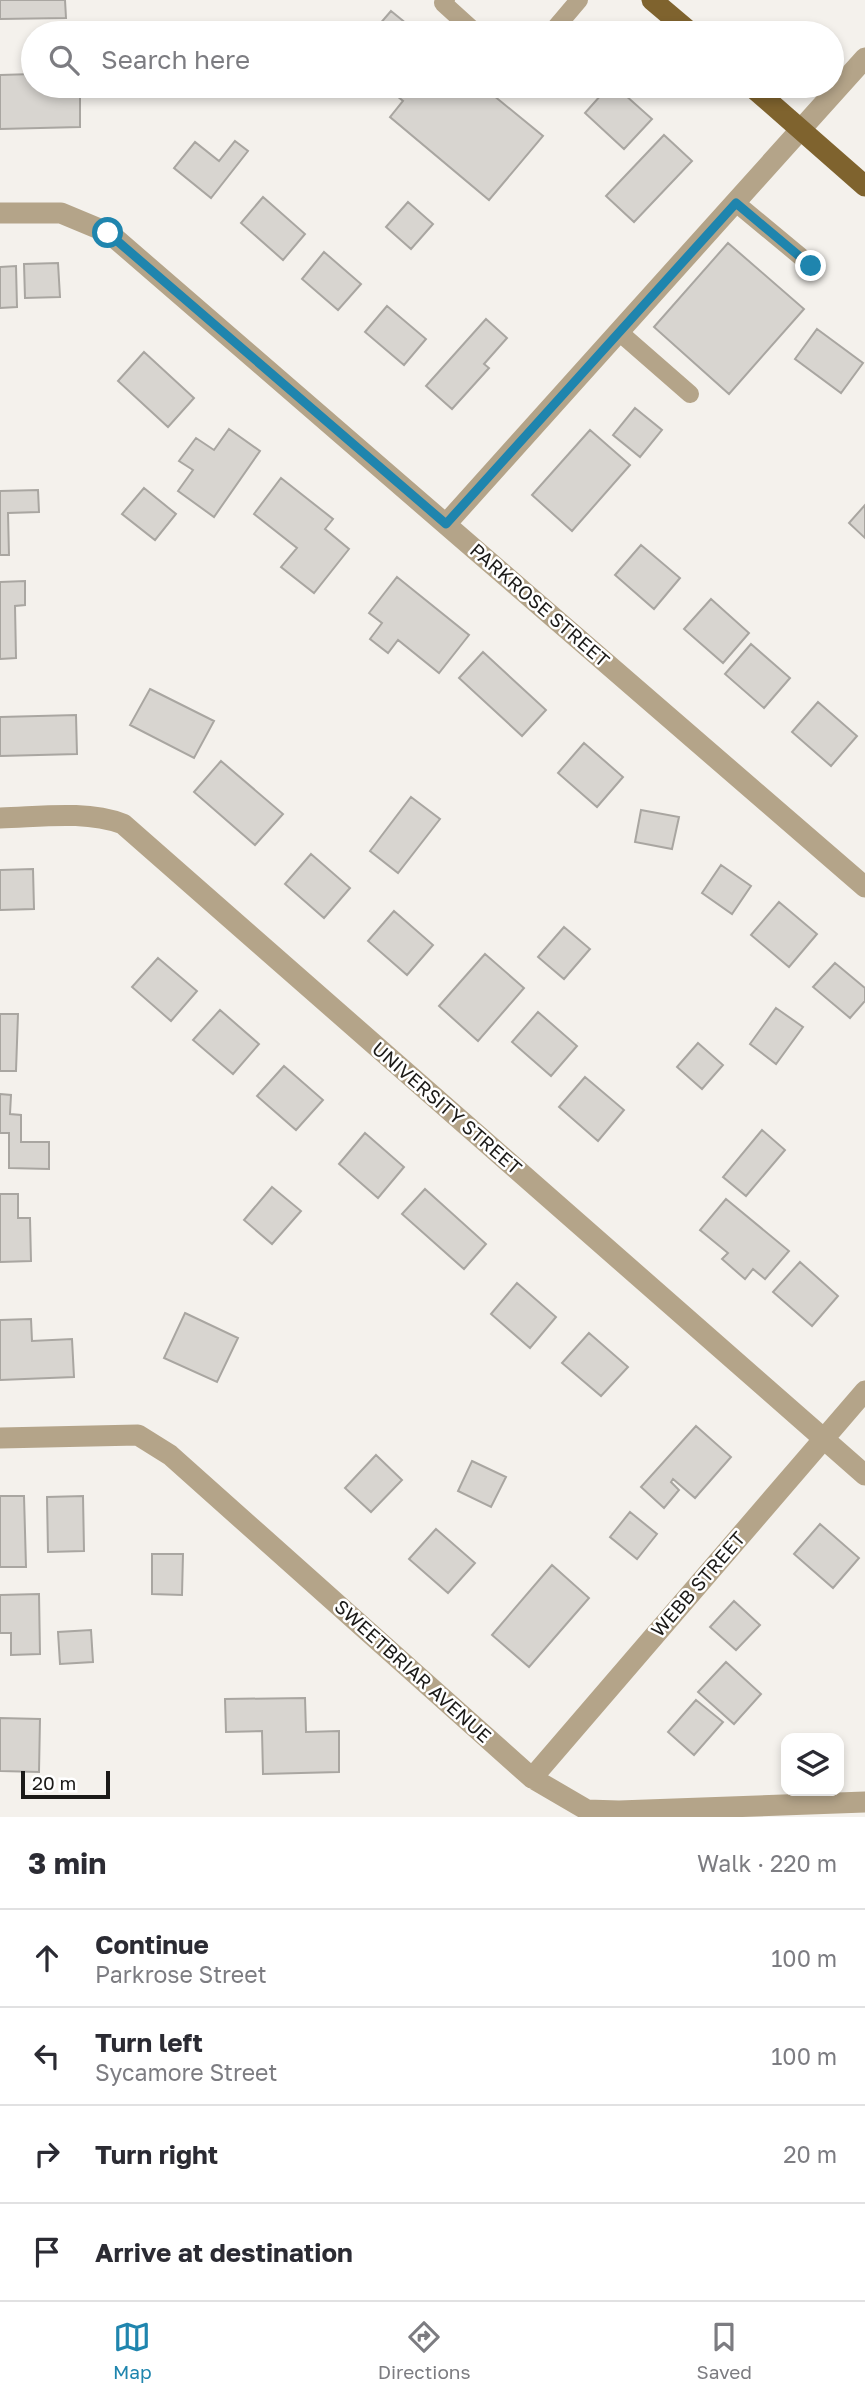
<!DOCTYPE html>
<html lang="en">
<head>
<meta charset="utf-8">
<style>
	:root { --surface:#fff; --page:#f2f2f3; --text:#2b2b33; --muted:#7c7c81; --line:#e1e1e2; --accent:#1f85ae }
	body { margin:0; font-family:"Golos Text",sans-serif; background:var(--page); color:var(--text) }
	.controls { position:absolute; right:21px; bottom:21px; display:grid; overflow:hidden; border-radius:14px; box-shadow:0 4px 10px #0003 }
	.controls button { width:63px; height:63px; display:grid; place-items:center; padding:0; border:0; border-bottom:2px solid var(--line); background:var(--surface); color:var(--text); font:35px sans-serif }
	.scale { position:absolute; left:21px; bottom:18px; width:89px; box-sizing:border-box; padding-left:7px; border:4px solid #1b1a18; border-top:0; font-size:19px; line-height:24px; white-space:nowrap; color:#1b1a18; -webkit-text-stroke:5px #fff; paint-order:stroke }
	.stop { position:absolute; width:21px; height:21px; margin:-16px; border:5px solid #1f85ae; border-radius:50%; background:#fff }
	.stop.end { background:#1f85ae; border-color:#fff; box-shadow:0 2px 7px #0008 }
	.list { margin:0; padding:0; list-style:none }
	h2 { display:flex; justify-content:space-between; align-items:center; height:91px; margin:0; padding:0 28px; font-size:30px }
	h2 small { font-size:23px; font-weight:400; color:var(--muted) }
	.list li { display:grid; grid-template-columns:46px 1fr auto; gap:21px; align-items:center; box-sizing:border-box; height:98px; padding:0 28px; border-top:2px solid var(--line) }
	.list b { display:block; font-size:26px; white-space:nowrap }
	.list p { margin:0; font-size:23px; white-space:nowrap; color:var(--muted) }
	.list em { font-size:23px; font-style:normal; color:var(--muted) }
	.icon { flex:none; width:38px; height:38px; fill:none; stroke:currentColor; stroke-width:2; stroke-linecap:round; stroke-linejoin:round }
	.map { position:relative; flex:none; width:865px; height:1817px; overflow:hidden }
	.search { position:absolute; background:var(--surface); box-shadow:0 4px 10px #0003; left:21px; right:21px; top:21px; height:77px; display:flex; align-items:center; gap:18px; box-sizing:border-box; padding:0 24px; border-radius:38px; color:var(--muted); font-size:26px }
	.sheet { height:483px; background:var(--surface) }
	nav { display:flex; justify-content:space-around; align-items:center; box-sizing:border-box; height:98px; border-top:2px solid var(--line); background:var(--surface); font-size:19px; color:var(--muted) }
	nav a { display:grid; justify-items:center; gap:4px }
	nav .on { color:var(--accent) }
	.map>svg:first-child { display:block }
	.building { fill:#d8d5d0; stroke:#a9a6a1; stroke-width:2 }
	.lines { fill:none; stroke-linecap:round; stroke-linejoin:round }
	.lane { stroke:#b4a489; stroke-width:18 }
	.street { stroke:#b4a489; stroke-width:21 }
	.primary { stroke:#7f632e; stroke-width:21 }
	.route { stroke:#1f85ae; stroke-width:9 }
	.labels { text-anchor:middle; stroke-width:5; stroke-linejoin:round; paint-order:stroke }
	.street-label { font-size:19px; fill:#1b1a18; stroke:#fff }
</style>
</head>
<body>
<div class="map">
<svg width="865" height="1817" viewBox="0 0 865 1817">
	<rect width="100%" height="100%" fill="#f4f1ec"/>
	<!-- building -->
	<path class="building" d="M0,0H65L66,18L0,19Z
		M391,11L418,33H372Z
		M33,74V86H80V127L0,129V75Z
		M385,86H482L543,136L489,200L390,117L403,101Z
		M609,86H615L652,119L624,149L585,113Z
		M664,135L692,161L634,222L606,196Z
		M235,141L248,151L211,198L174,168L195,142L219,161Z
		M263,197L305,234L283,260L241,223Z
		M408,202L433,224L411,249L386,227Z
		M728,243L804,309L729,394L654,327Z
		M324,252L361,284L338,310L302,279Z
		M58,263L60,297L25,298L24,264Z
		M16,266L17,307L0,308V267Z
		M387,306L426,339L404,365L365,332Z
		M486,319L507,338L484,364L489,368L452,409L426,386Z
		M817,329L863,363L841,393L795,359Z
		M144,352L194,398L168,427L118,381Z
		M635,408L662,430L640,457L613,435Z
		M229,429L260,451L214,517L178,491L193,470L179,461L196,438L214,450Z
		M590,430L630,465L572,531L532,495Z
		M281,478L333,519L325,529L349,549L314,593L281,567L297,548L254,514Z
		M144,488L176,514L155,540L122,514Z
		M38,490L39,512L8,513L9,555H0V491Z
		M865,505V538L849,523Z
		M641,545L680,578L654,609L615,575Z
		M397,577L469,635L439,673L398,640L388,653L370,639L382,623L369,613Z
		M25,581V605L15,606L16,658L0,659V582Z
		M711,599L749,633L723,663L684,629Z
		M751,644L790,678L764,708L725,674Z
		M483,652L546,710L522,736L459,678Z
		M150,689L214,721L194,758L130,725Z
		M818,702L857,736L831,766L792,732Z
		M76,715L77,754L0,756V717Z
		M584,743L623,777L597,807L558,773Z
		M221,761L283,814L255,845L194,792Z
		M411,797L440,819L398,873L370,851Z
		M641,810L679,817L672,849L635,842Z
		M311,854L350,888L324,918L285,884Z
		M721,865L751,886L732,914L702,893Z
		M33,869L34,909L0,910V870Z
		M779,902L817,934L789,967L751,935Z
		M394,911L433,945L407,975L368,941Z
		M564,927L590,949L564,979L538,957Z
		M485,954L524,988L478,1041L439,1006Z
		M158,958L197,991L171,1021L132,987Z
		M835,963L865,988V1001L850,1018L813,987Z
		M776,1008L803,1027L776,1064L750,1044Z
		M220,1010L259,1044L233,1074L193,1040Z
		M538,1012L577,1046L551,1076L512,1042Z
		M0,1014H18L16,1071H0Z
		M698,1043L723,1065L702,1089L677,1067Z
		M284,1066L323,1100L296,1130L257,1096Z
		M585,1077L624,1110L598,1141L559,1107Z
		M0,1094L11,1095L10,1114L21,1115V1142H49V1169L9,1168V1133H0Z
		M762,1130L785,1150L746,1196L723,1177Z
		M365,1133L404,1167L378,1198L339,1164Z
		M272,1187L301,1211L272,1244L244,1220Z
		M425,1189L486,1244L464,1269L402,1214Z
		M0,1194H18V1218H30L31,1261L0,1262Z
		M726,1199L789,1251L765,1279L753,1269L745,1279L722,1259L728,1253L700,1230Z
		M800,1262L838,1296L812,1326L773,1292Z
		M517,1283L556,1317L530,1348L491,1314Z
		M185,1313L238,1338L217,1382L164,1358Z
		M31,1319L32,1341L72,1339L74,1377L0,1380V1320Z
		M589,1333L628,1367L601,1396L562,1363Z
		M696,1426L731,1457L695,1498L673,1479L671,1482L679,1490L664,1508L641,1487Z
		M376,1455L402,1480L371,1512L345,1488Z
		M472,1461L506,1477L491,1507L458,1491Z
		M0,1496H24L26,1567H0Z
		M83,1496L84,1551L48,1552L47,1497Z
		M630,1512L657,1534L637,1559L610,1537Z
		M820,1524L859,1558L833,1588L794,1554Z
		M436,1529L475,1563L448,1593L409,1559Z
		M152,1554H183L182,1595L152,1594Z
		M552,1565L589,1598L529,1667L492,1635Z
		M39,1594L40,1654L11,1655V1633H0V1595Z
		M734,1601L760,1625L736,1650L710,1627Z
		M91,1630L93,1662L60,1664L58,1632Z
		M726,1662L761,1694L734,1724L698,1692Z
		M305,1698L306,1732L339,1731V1772L263,1774L262,1731L226,1732L225,1699Z
		M696,1700L723,1722L694,1755L668,1732Z
		M0,1718L40,1719L39,1772L0,1771Z"/>
	<g class="lines">
		<!-- lane -->
		<path class="lane" d="M446,0L443,3L476,33
			M551,33L579,0
			M736,203L812,266
			M619,332L690,394"/>
		<!-- street -->
		<path class="street" d="M0,213H61L109,233L865,887
			M446,524L865,58
			M0,818C40,817 85,810 123,824L865,1475
			M0,1438L138,1435L170,1455L532,1778L587,1810L619,1811L865,1802
			M532,1778L865,1391"/>
		<!-- primary -->
		<path class="primary" d="M652,0L691,33
			M751,86L865,186"/>
	</g>
	<g class="lines">
		<!-- route -->
		<path class="route" d="M108,233L446,524L736,203L811,266"/>
	</g>
	<g class="labels">
		<!-- street labels -->
		<g class="street-label">
			<text transform="translate(540 605) rotate(41)" y="7">PARKROSE STREET</text>
			<text transform="translate(447 1108) rotate(41)" y="7">UNIVERSITY STREET</text>
			<text transform="translate(698 1584) rotate(-49)" y="7">WEBB STREET</text>
			<text transform="translate(413 1671) rotate(42)" y="7">SWEETBRIAR AVENUE</text>
		</g>
	</g>
</svg>
<div class="controls">
<button><svg class="icon" aria-label="layers" viewBox="0 0 24 24"><path d="M12 4l9 5-9 5-9-5zM3 14l9 5 9-5"/></svg></button>
</div>
<div class="scale">20 m</div>
<div class="stop" style="left:108px;top:233px"></div>
<div class="stop end" style="left:811px;top:266px"></div>
<div class="search"><svg class="icon" aria-label="search" viewBox="0 0 24 24"><circle cx="10" cy="10" r="6"/><path d="M15 15l6 6"/></svg>Search here</div>
</div>
<section class="sheet">
<h2>3 min<small>Walk · 220 m</small></h2>
<ul class="list">
<li><svg class="icon" aria-label="ahead" viewBox="0 0 24 24"><path d="M12 20V5M6 11l6-6 6 6"/></svg><div><b>Continue</b><p>Parkrose Street</p></div><em>100 m</em></li>
<li><svg class="icon" aria-label="left" viewBox="0 0 24 24"><path d="M17 20v-9H6M10 6l-5 5 5 5"/></svg><div><b>Turn left</b><p>Sycamore Street</p></div><em>100 m</em></li>
<li><svg class="icon" aria-label="right" viewBox="0 0 24 24"><path d="M7 20v-9h11M14 6l5 5-5 5"/></svg><div><b>Turn right</b></div><em>20 m</em></li>
<li><svg class="icon" aria-label="arrive" viewBox="0 0 24 24"><path d="M6 21V4h12l-3 4 3 4H6"/></svg><div><b>Arrive at destination</b></div></li>
</ul>
</section>
<nav>
<a class="on"><svg class="icon" aria-label="map" viewBox="0 0 24 24"><path d="M3 6l6-2 6 2 6-2v14l-6 2-6-2-6 2zM9 4v14M15 6v14"/></svg>Map</a>
<a><svg class="icon" aria-label="directions" viewBox="0 0 24 24"><path d="M12 3l9 9-9 9-9-9zM9 14v-3h6M13 9l2 2-2 2"/></svg>Directions</a>
<a><svg class="icon" aria-label="saved" viewBox="0 0 24 24"><path d="M7 4h10v16l-5-4-5 4z"/></svg>Saved</a>
</nav>
</body>
</html>
